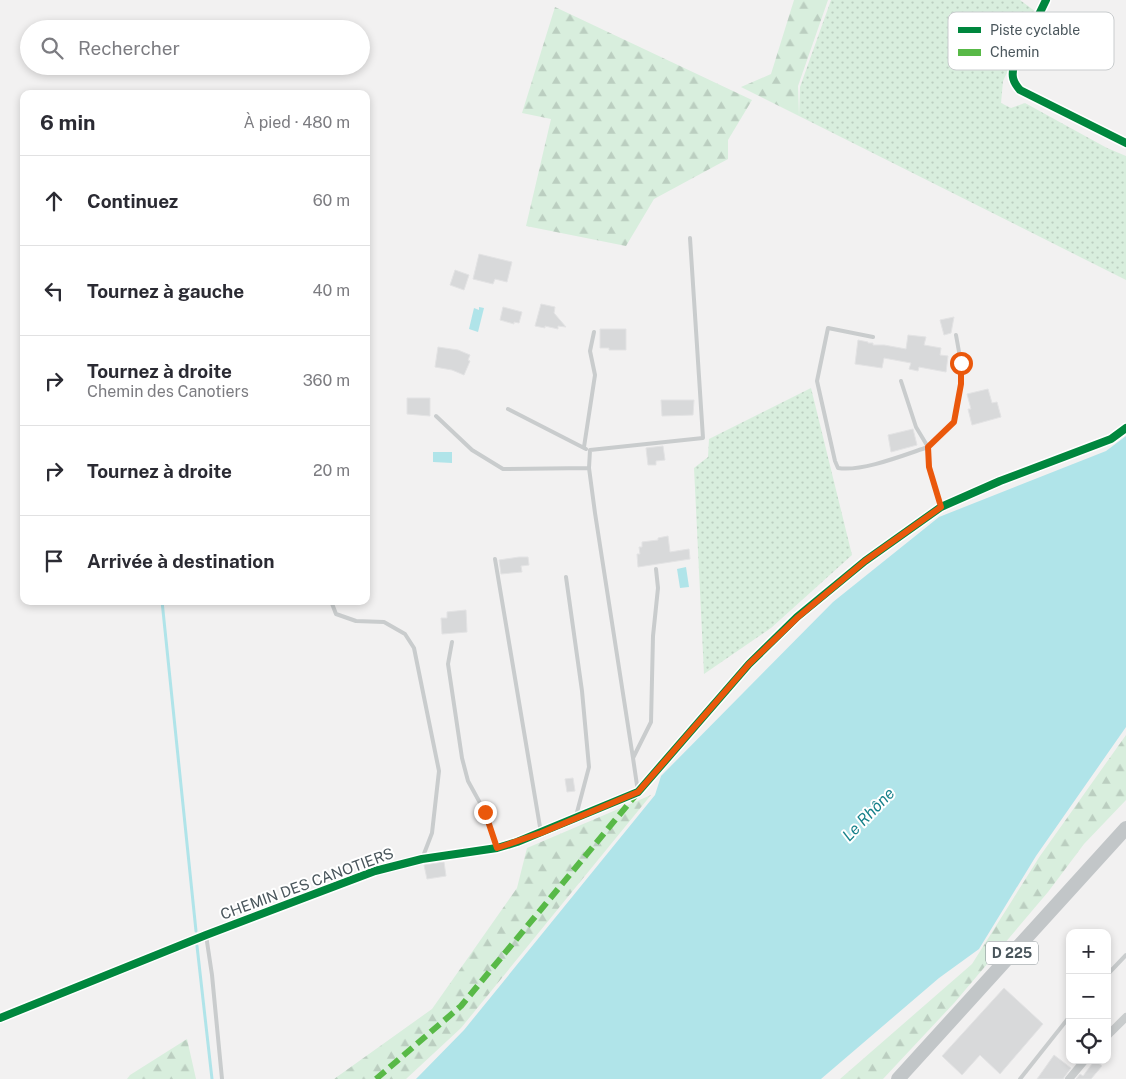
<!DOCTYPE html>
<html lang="fr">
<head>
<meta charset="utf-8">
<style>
	:root { --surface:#fff; --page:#f2f2f3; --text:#2b2b33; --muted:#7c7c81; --line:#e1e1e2 }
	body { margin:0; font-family:"Public Sans",sans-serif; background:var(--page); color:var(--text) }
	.controls { position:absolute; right:15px; bottom:15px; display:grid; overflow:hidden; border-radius:10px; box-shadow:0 2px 8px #0003 }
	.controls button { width:45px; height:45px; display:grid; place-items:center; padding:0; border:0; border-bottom:1px solid var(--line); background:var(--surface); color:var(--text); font:25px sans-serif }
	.stop { position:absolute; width:15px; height:15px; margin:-11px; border:4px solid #ea580c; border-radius:50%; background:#fff }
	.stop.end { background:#ea580c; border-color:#fff; box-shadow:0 1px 5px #0008 }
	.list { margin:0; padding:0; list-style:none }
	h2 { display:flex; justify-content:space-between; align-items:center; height:65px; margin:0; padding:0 20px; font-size:21px }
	h2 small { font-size:16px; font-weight:400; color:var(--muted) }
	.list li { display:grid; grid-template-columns:32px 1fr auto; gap:15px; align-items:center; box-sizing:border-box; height:90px; padding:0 20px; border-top:1px solid var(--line) }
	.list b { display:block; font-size:19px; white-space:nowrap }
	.list p { margin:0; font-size:16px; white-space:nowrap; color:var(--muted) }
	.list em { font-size:16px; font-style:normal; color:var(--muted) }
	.icon { flex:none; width:28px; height:28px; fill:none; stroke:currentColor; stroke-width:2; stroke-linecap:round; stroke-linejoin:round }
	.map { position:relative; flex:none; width:1126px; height:1079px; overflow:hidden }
	.search { position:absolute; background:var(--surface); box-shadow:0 2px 8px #0003; left:20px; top:20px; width:350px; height:55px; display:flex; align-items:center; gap:12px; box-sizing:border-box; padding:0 18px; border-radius:28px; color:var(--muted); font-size:19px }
	.panel { position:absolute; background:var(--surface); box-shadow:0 2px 8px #0003; left:20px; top:90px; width:350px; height:515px; border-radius:10px }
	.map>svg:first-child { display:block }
	.grass { fill:url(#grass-dots) }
	.forest { fill:url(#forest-firs) }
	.water { fill:#b0e4e9 }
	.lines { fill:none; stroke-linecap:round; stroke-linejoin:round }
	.stream { stroke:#b0e4e9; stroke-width:3 }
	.building { fill:#d8d9da; stroke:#e3e3e4 }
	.service { stroke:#c9cccd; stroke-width:4 }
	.minor { stroke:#c9cccd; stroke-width:8 }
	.trunk { stroke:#c2c6c8; stroke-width:14 }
	.quiet { stroke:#58b947; stroke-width:6; stroke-dasharray:12 6; stroke-linecap:butt }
	.cycleway-casing { stroke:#fff; stroke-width:11 }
	.cycleway { stroke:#00873e; stroke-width:8 }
	.route { stroke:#ea580c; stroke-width:6 }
	.labels { text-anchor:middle; stroke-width:4; stroke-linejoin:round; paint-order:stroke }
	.shield { fill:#fff; stroke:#80898d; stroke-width:1 }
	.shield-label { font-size:14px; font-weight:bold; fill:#4a565c }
	.street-label { font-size:15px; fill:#4a565c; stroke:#fff }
	.water-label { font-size:16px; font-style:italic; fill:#18828b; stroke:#fff }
	.key { fill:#fff; stroke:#c9ccce; stroke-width:1 }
	.key-label { font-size:14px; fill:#4a565c }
</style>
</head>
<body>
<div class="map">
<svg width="1126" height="1079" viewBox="0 0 1126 1079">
	<defs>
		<pattern id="grass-dots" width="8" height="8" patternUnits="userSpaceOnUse" patternTransform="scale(1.25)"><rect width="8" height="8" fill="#d8eedd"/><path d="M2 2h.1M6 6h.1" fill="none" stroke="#bbcec0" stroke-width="1.8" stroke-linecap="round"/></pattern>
		<pattern id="forest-firs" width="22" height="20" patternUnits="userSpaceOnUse" patternTransform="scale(1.25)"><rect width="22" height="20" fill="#d8eedd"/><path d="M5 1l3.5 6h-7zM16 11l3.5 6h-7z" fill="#bbcec0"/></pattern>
	</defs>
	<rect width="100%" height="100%" fill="#f2f1f1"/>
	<!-- grass -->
	<path class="grass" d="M831,0H1020L1036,12L1003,81L1001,103L1011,108L1025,103L1107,148L1126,156V280L799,116L800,87Z
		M811,388L852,555L771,628L704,674L694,468L708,457L709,439Z"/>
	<!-- forest -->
	<path class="forest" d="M794,0H828L798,86L799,116L741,87L771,74Z
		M555,7L752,100L728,140V159L654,199L626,246L526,226L551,119L522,113Z
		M1126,735V800L1084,844L1048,892L955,1002L883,1079H840L972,964L1040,856Z
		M651,795L461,1028L406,1079H334L432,1009L517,888L527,848Z
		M187,1039L196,1079H127L130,1075Z"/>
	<!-- water -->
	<path class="water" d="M479,307L484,308L478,332L469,329L474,308L479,310Z
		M1126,436V727L1036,856L979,949L939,978L821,1079H416L464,1030L655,795L661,776L833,602L939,517L1106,451Z
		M433,452H452V463L433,462Z
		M686,567L689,587L680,588L677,569Z"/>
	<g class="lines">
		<!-- stream -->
		<path class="stream" d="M162,601L196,931
			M197,946L212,1079"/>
	</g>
	<!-- building -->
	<path class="building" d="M479,254L512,262L507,282L495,279L493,284L473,279Z
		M455,270L469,275L464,290L450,285Z
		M541,304L555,307L554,313L566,327L558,326V329L545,326V328L535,326Z
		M503,307L522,312L519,323L514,322V324L500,320Z
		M954,317L951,333L944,335L940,320Z
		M600,329H626V350H609V348H600Z
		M908,335L926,337L924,345L941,348L940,355L948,356L946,372L919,367L918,371L909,369L911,363L884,358L882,368L855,364L858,340L868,342V343H873V345H884L906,349Z
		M438,347L458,350L470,355L468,360L470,361L464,375L452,370L435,367Z
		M988,389L992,403L997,402L1001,417L972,425L968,409H971L967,394Z
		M407,398H430V416L407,414Z
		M661,400H694L693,415L662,416Z
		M913,429L917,445L891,452L888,435Z
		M663,446L665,460L656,461V465H648L646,448Z
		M668,536L670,552L689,549L690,559L638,567L637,554H640L639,547H642V542L658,540V538Z
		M519,557H528L529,565L521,566L522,572L501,574L499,560Z
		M466,610L467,632L442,634L441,618H447V612Z
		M573,778L575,791L567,792L565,779Z
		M444,862L446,876L427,879L424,865Z
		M1004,988L1043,1024L1000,1074L980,1055L962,1075L942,1056Z
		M1054,1055L1071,1068L1063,1079H1037Z
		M1095,1060L1102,1066L1091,1079H1076L1080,1074L1083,1076Z"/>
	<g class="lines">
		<!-- service -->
		<path class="service" d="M873,337L828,328L817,381L835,461L838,468C862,472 904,455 928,447L916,427L901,381
			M508,409L586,449
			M436,416L472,450L503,469L589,468
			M584,447L595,375L590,351L594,332
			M941,507L929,467L928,447L954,422L961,384V363L956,335
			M495,559L541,833
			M566,577L582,691L589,767L576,816
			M331,601L336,614L356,621L384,622L405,634L414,648L439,771L432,833L422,859
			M452,642L448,664L462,758L468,781L485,812L497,848
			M633,758L595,513L589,468L590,450L703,438L690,238
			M638,792L633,758L651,722L653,636L658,588L656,569
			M206,935L212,975L222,1079
			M1107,975L1126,955
			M1020,1079L1070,1016"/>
		<!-- minor -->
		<path class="minor" d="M1046,0L1014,66C1011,76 1013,82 1020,90L1126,143
			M0,1018L206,935L375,871L422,859L497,848L517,842L638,792L749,664L797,617L865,561L941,507L1000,481L1111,439L1126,428
			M1107,1036L1126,1017
			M1069,1079L1085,1060"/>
		<!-- trunk -->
		<path class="trunk" d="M898,1079L1126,828"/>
		<!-- quiet -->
		<path class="quiet" d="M376,1079L461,1006L635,796"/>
		<defs>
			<path id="cycleway" d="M1046,0L1014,66C1011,76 1013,82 1020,90L1126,143
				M0,1018L206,935L375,871L422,859L497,848L517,842L638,792L749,664L797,617L865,561L941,507L1000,481L1111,439L1126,428"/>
		</defs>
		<!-- cycleway casing -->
		<use href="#cycleway" class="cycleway-casing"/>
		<!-- cycleway -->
		<use href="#cycleway" class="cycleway"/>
	</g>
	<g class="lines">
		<!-- route -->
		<path class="route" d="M485,812L497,848L541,833L638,792L749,664L798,617L865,561L941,507L929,467L928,447L954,422L961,384V363"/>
	</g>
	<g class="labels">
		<!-- shield labels -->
		<rect class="shield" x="986" y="941.5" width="52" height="23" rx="4"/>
		<g class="shield-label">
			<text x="1012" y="958">D 225</text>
		</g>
		<!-- street labels -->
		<g class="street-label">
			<text transform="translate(307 884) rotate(-20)" y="5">CHEMIN DES CANOTIERS</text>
		</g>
		<!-- water labels -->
		<g class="water-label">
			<text transform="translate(868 814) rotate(-46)" y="6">Le Rhône</text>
		</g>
	</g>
	<!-- legend -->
	<rect x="948" y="12" width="166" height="58" rx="8" class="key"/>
	<rect x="958" y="27" width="23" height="6" fill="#00873e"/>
	<rect x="958" y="49" width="23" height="7" fill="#58b947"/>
	<g class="key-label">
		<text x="990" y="35">Piste cyclable</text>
		<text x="990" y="57">Chemin</text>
	</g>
</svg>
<div class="controls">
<button>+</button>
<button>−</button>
<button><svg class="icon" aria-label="locate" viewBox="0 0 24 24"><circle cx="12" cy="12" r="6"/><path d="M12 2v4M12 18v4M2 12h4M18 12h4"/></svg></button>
</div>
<div class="stop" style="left:961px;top:363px"></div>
<div class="stop end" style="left:485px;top:812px"></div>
<div class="search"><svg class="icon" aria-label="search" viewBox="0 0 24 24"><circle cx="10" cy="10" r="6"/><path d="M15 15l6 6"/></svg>Rechercher</div>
<section class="panel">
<h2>6 min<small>À pied · 480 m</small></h2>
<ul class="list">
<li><svg class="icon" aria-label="ahead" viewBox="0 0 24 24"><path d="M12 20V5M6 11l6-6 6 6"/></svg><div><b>Continuez</b></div><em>60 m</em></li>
<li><svg class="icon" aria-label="left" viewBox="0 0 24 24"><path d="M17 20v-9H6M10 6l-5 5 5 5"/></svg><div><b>Tournez à gauche</b></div><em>40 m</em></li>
<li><svg class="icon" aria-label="right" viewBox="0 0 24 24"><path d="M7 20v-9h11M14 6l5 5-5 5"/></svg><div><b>Tournez à droite</b><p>Chemin des Canotiers</p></div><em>360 m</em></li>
<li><svg class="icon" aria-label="right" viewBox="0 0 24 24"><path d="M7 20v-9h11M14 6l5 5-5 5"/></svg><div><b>Tournez à droite</b></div><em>20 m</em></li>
<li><svg class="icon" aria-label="arrive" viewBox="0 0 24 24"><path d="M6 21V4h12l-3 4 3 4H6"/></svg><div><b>Arrivée à destination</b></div></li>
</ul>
</section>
</div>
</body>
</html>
